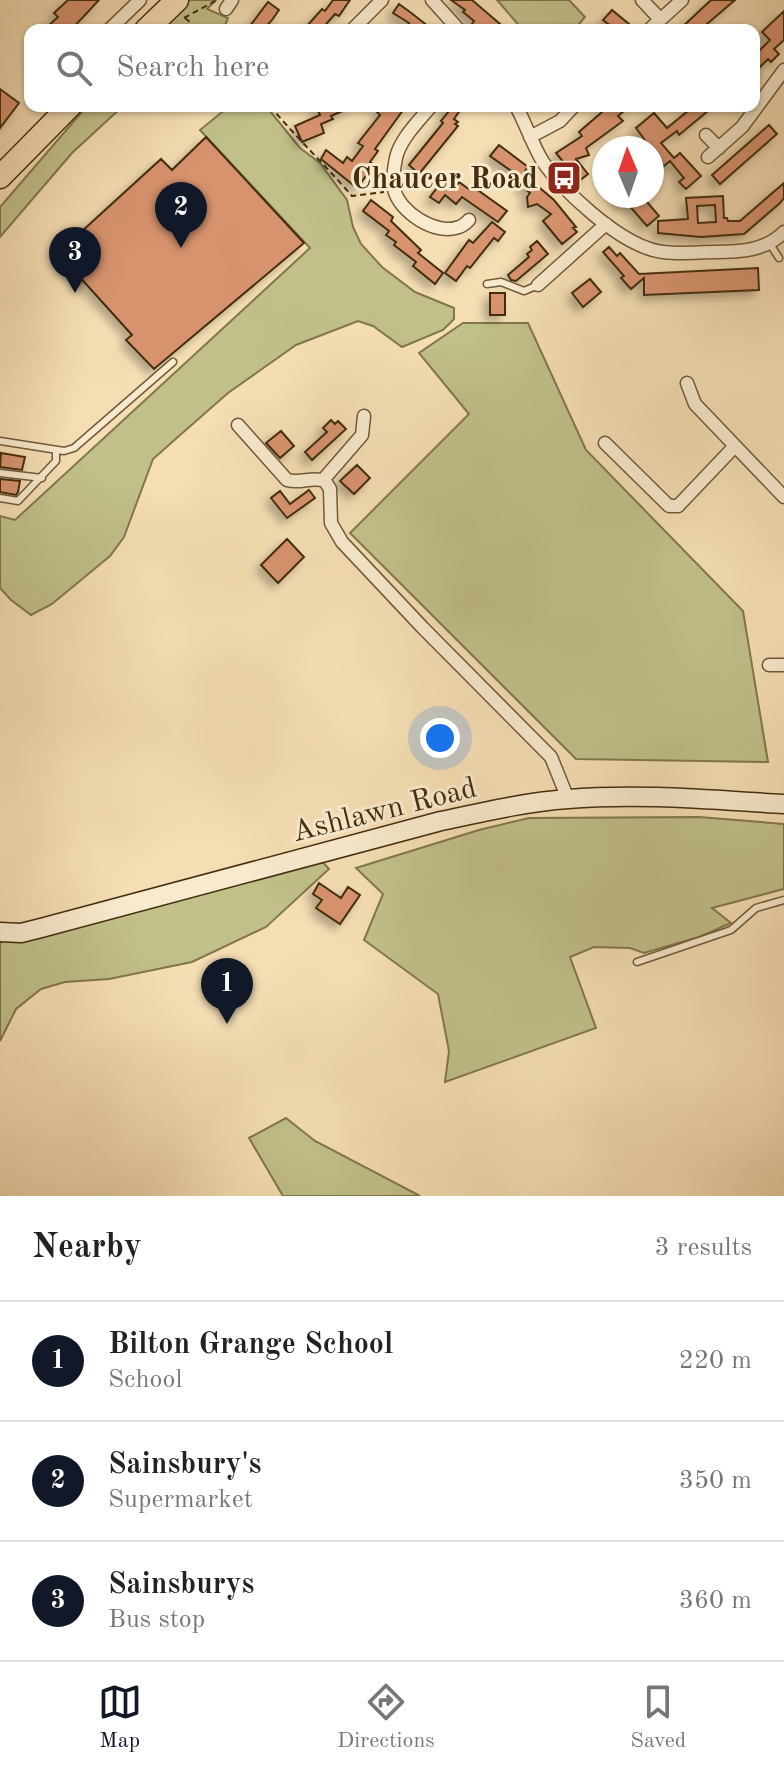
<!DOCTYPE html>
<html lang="en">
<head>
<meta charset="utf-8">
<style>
	:root { --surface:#fff; --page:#f2f2f2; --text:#222; --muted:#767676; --line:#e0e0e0; --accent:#111827 }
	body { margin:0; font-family:"Old Standard TT",serif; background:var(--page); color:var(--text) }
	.compass { position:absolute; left:592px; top:136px; width:72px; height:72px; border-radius:50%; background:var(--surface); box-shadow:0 2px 6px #0004; rotate:358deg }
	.you { position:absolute; left:440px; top:738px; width:28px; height:28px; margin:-20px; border:6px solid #fff; border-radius:50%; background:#1a73e8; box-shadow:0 0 0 12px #1a73e833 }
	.badge { display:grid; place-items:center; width:52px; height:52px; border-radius:50%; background:var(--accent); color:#fff; font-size:26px; font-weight:700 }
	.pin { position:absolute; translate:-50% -66px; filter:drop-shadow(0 2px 4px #0008) }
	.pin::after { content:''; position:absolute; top:42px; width:28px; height:24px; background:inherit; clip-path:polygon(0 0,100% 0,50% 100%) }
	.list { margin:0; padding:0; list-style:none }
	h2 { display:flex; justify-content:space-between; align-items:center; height:104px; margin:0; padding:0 32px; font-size:34px }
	h2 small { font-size:26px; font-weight:400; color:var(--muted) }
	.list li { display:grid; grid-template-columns:52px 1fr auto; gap:24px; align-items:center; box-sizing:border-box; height:120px; padding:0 32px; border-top:2px solid var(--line) }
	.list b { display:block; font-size:30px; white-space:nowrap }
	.list p { margin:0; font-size:26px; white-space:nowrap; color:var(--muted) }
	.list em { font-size:26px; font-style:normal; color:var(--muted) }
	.icon { flex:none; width:44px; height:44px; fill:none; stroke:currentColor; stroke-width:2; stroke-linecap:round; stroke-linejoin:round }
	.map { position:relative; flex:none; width:784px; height:1196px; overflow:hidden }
	.search { position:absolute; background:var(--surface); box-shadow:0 2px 6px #0004; left:24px; right:24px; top:24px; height:88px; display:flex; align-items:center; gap:20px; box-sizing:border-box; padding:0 28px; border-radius:16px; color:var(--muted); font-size:30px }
	.sheet { height:464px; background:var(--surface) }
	nav { display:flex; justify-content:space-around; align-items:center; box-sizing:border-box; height:112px; border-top:2px solid var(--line); background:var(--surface); font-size:22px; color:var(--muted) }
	nav a { display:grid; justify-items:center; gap:4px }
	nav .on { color:var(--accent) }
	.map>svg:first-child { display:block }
	.green { fill:#c1c089; stroke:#82774c; stroke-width:2 }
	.building { fill:#d7936e; stroke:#432e10; stroke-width:2; fill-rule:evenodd; filter:url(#shadow) }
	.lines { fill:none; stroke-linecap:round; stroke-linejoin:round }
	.service-casing { stroke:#705a39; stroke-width:9 }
	.minor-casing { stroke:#705a39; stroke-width:15 }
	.secondary-casing { stroke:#432e10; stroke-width:21 }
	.trunk-casing { stroke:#432e10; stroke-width:25 }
	.path { stroke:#432e10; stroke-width:2; stroke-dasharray:6 4; stroke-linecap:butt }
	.service { stroke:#f8eace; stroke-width:6 }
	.minor { stroke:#f8eace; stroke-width:12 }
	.secondary { stroke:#f8eace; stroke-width:18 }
	.trunk { stroke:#f5deb4; stroke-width:22 }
	.labels { text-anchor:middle; stroke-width:6; stroke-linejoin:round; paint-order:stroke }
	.poi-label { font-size:30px; font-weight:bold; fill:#432e10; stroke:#f8eace; text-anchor:end }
	.street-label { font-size:30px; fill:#432e10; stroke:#f8eace }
</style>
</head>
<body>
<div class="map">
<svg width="784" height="1196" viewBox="0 0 784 1196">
	<defs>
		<filter id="shadow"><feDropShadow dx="-5.5" dy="5.5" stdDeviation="4" flood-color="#0004"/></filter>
	</defs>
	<rect width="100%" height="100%" fill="#f5deb4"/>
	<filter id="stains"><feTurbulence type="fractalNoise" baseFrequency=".0025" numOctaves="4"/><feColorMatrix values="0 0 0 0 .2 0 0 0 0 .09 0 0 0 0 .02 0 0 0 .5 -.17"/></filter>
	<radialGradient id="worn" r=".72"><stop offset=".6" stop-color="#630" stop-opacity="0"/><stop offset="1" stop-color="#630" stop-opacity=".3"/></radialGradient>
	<!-- green -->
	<path class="green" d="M185,0H216L207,9L228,18L223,30H155Z
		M497,0H569L585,17L574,30H523Z
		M87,106H123L72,153L0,237V207Z
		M225,106H266L300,148L320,163L347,200L353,227L361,244L382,267L415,292L454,308V319L443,330L402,347L373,326L358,321L296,345L228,393L179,436L153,459L124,537L110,556L52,604L31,615L11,600L0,588V516L15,520L310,248L200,130L227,108Z
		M463,323H528L586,450L743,611L768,762L576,759L350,533L469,414L419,353Z
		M699,817L784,824V889L712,908L731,923L699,937L644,953L630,948L594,947L570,957L596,1028L445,1082L449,1051L438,994L364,940L383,894L356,868L479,830L529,818Z
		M321,860L329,869L266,927L192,962L109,979L65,982L41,989L16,1009L0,1041V942L159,905Z
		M286,1118L315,1141L420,1196H283L249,1138Z"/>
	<!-- building -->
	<path class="building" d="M68,0H99L71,30H44L58,17L54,13Z
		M333,0H350L339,16L335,14L321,30H311L306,27L322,9L325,11Z
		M451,0H472L500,24L496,30H479L472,24L474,21L463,12L465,10Z
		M711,0H735L700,30H679Z
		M268,2L279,10L272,20L263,30H247Z
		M399,4L410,12L433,30H404L409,23L393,13Z
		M612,10L629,24L624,30H616L603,20Z
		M784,11V40L774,49L779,54L771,62L768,59L754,73V47L758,52L770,40L762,32Z
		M0,89L19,103L0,128Z
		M316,106H354L331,116L333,119L321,124L324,133L302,142L295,126L320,115Z
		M382,106H406L375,149L378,151L370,162L374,165L357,188L321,159L326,150L343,163L347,157L352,161L363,146L358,143L380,115L377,112Z
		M443,106H463L454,119L458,122L455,124L458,126L419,174L409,165L443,123L441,121L449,111Z
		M609,106H630L618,116L623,121L586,148L589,155L576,159L588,174L579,181L556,153L582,136L579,132Z
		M694,106H714L679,135L677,131L661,143L674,158L680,153L701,176L686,189L679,182L684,178L670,161L664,166L636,128L654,113L667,128Z
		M769,125L777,134L720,184L712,175Z
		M206,137L304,243L154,369L126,340L132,335L58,253L161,159L172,170Z
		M499,145L528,167L525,171L536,179L534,183L554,200L576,227L573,228L577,232L562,244L543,221L551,214L537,204L528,207L527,197L530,193L520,185L524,180L490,156Z
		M448,181L456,187L459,182L470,190L472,186L507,211L498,222L462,197L456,204L445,195L439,203L430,197L440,184L444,187Z
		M784,183V198L780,203L744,234L701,237L658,233V221L688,219L686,198L723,196L724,218H727L728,221H740ZM715,205L716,222L698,223L697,206Z
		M614,196H642L659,216L647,226L628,204L624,207Z
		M371,200L393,217L391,221L421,250L418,253L443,273L435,284L413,266L416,262L394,245L396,242L386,235L389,231L363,211Z
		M492,222L505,232L498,241L494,238L470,268L467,266L456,281L445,273L469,240L473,243Z
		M537,241L548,254L516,281L511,280L508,275L529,257L527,254L532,250L530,247Z
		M609,247L617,256L620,253L639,274L758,268L759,290L644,295V278L631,289L621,278L624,276L603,252Z
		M590,279L601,292L583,307L572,293Z
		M490,293H505V315H490Z
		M331,420L335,424L338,421L346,429L312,460L305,452L327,432L323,428Z
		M281,431L294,446L280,458L266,443Z
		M1,453L25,457L22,470L0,467Z
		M357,465L370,478L354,494L340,481Z
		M0,479L20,481L18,492L16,495L0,492Z
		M309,490L315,498L287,518L271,498L280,491L290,504Z
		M287,539L304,557L278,583L261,565Z
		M319,883L341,898L348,887L360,895L340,924L316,908L322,900L313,894Z"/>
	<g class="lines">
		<defs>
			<path id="service" d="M770,244L779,258
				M487,284L501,282L524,291L538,285
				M0,441L64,451L74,448L173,362
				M0,473L42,478
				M0,498L18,501L56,461V450
				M637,962L731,930L756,908L784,900"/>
			<path id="minor" d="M432,0L459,30
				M642,0L660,19
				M226,9L232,0
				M109,30L140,0
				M352,30L382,0
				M649,30L682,0
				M431,106C419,121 400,139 396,158C394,168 392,179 394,189C399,212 436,236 459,227C463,226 466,223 469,220
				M516,106C526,124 532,144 543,162C564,192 613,236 647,248C667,256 694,252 715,252C740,252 765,251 784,232
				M706,135L719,148
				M530,137L560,121L574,106
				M708,157L742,127L784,70
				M538,285L606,224
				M687,383L695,404L784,497
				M238,425L287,480C301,484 312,476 325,481L330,489L331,523L342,542L423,628L551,757L568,799
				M605,443L669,506H678L735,446
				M323,480L362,435L364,416
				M769,665H784"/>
			<path id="secondary" d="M0,932L21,933L41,928L441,821C483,812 526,802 568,799C640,793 713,800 784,804"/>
			<path id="trunk" d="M146,30L177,0
				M0,177L70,106"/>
		</defs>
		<!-- service casing -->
		<use href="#service" class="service-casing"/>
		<!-- minor casing -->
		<use href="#minor" class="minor-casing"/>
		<!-- secondary casing -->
		<use href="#secondary" class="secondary-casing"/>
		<!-- trunk casing -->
		<use href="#trunk" class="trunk-casing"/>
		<!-- path -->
		<path class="path" d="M184,18L217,0
			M185,18L200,30
			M270,106C296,137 325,165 352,196L384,192"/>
		<!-- service -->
		<use href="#service" class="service"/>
		<!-- minor -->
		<use href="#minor" class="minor"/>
		<!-- secondary -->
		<use href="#secondary" class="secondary"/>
		<!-- trunk -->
		<use href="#trunk" class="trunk"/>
	</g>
	<!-- icons -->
	<defs>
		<symbol id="bus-square" viewBox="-11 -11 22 22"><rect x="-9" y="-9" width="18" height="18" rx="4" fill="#8f2418" stroke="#f8eace"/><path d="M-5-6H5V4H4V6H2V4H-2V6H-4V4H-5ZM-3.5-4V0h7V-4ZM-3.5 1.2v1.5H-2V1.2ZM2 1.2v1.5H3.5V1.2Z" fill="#fff"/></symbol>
	</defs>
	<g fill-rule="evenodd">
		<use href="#bus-square" x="544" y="158" width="40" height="40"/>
	</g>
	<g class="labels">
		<!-- poi labels -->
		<g class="poi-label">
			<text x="538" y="188">Chaucer Road</text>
		</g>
		<!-- street labels -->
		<g class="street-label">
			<text transform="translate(384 809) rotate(-14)" y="10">Ashlawn Road</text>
		</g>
	</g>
	<rect width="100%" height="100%" filter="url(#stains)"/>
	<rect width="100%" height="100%" fill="url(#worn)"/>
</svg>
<svg class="compass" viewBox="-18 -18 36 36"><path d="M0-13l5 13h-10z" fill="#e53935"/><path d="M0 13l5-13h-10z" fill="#767676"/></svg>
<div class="you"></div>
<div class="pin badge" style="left:227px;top:1024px">1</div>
<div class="pin badge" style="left:181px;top:248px">2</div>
<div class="pin badge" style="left:75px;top:293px">3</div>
<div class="search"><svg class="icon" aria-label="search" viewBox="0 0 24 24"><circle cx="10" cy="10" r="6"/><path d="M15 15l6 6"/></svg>Search here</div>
</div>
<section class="sheet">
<h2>Nearby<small>3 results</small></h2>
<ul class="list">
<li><span class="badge">1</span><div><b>Bilton Grange School</b><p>School</p></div><em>220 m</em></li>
<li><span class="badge">2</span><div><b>Sainsbury's</b><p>Supermarket</p></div><em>350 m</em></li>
<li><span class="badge">3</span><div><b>Sainsburys</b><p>Bus stop</p></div><em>360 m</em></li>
</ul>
</section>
<nav>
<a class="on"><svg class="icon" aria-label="map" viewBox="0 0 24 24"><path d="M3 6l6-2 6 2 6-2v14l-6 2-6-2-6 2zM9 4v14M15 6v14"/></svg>Map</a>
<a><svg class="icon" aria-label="directions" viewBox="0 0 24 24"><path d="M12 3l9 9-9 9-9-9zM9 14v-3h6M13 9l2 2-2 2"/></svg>Directions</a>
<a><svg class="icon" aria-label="saved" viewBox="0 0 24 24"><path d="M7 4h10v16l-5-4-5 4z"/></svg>Saved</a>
</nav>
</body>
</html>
